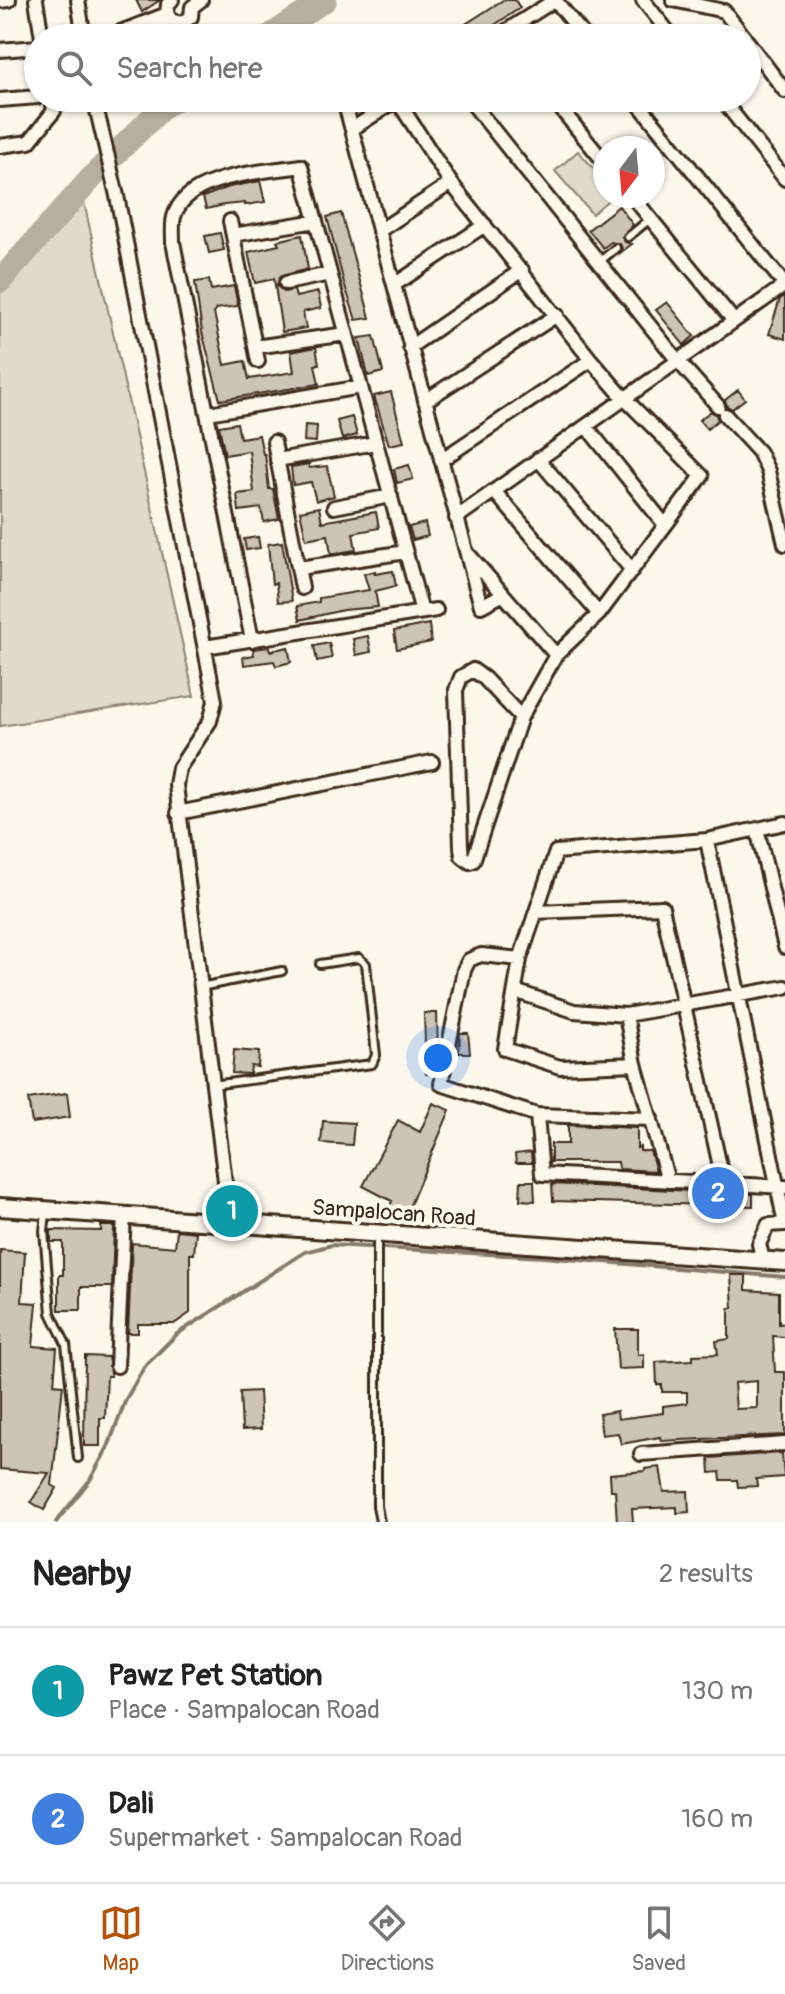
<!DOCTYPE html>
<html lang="en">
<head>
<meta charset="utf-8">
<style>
	:root { --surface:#fff; --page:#f2f2f2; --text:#222; --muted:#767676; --line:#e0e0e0; --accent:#b45309 }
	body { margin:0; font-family:Pangolin,sans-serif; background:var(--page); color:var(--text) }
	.compass { position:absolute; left:593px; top:136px; width:72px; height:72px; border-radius:50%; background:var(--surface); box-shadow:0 2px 6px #0004; rotate:196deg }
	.you { position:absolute; left:438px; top:1058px; width:28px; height:28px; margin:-20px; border:6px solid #fff; border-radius:50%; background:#1a73e8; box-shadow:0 0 0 12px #1a73e833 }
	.badge { display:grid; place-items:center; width:52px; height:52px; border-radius:50%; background:var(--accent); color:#fff; font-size:26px; font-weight:700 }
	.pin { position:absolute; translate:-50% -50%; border:4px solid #fff; box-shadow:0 2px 8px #0006 }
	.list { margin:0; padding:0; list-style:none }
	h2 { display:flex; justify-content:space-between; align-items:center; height:104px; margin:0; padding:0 32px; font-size:34px }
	h2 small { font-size:26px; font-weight:400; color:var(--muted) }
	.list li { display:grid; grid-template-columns:52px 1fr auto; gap:24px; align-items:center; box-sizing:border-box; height:128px; padding:0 32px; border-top:2px solid var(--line) }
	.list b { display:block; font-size:30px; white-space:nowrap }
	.list p { margin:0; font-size:26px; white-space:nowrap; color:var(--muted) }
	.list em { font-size:26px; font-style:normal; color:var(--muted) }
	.icon { flex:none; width:44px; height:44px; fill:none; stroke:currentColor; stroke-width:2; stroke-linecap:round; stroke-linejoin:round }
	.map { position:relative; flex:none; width:785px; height:1522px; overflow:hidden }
	.search { position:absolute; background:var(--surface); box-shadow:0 2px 6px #0004; left:24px; right:24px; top:24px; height:88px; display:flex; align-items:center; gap:20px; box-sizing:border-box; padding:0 28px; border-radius:44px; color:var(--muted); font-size:30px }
	.sheet { height:360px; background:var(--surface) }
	nav { display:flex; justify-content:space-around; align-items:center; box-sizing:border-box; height:112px; border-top:2px solid var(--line); background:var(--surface); font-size:22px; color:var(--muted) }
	nav a { display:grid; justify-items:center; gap:4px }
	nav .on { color:var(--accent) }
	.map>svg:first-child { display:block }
	.green { fill:#dfd9ce; stroke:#8d8276; stroke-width:2 }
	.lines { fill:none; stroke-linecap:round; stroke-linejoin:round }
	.stream { stroke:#85796d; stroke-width:4 }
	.river { stroke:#b6aea2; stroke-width:24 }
	.building { fill:#ccc4b9; stroke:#3b2a1e; stroke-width:2; fill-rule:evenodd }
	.service-casing { stroke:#3b2a1e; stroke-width:12 }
	.minor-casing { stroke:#3b2a1e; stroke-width:18 }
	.secondary-casing { stroke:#3b2a1e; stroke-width:22 }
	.service { stroke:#fbf7ec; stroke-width:6 }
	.minor { stroke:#fbf7ec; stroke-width:12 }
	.secondary { stroke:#fbf7ec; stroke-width:16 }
	.labels { text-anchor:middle; stroke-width:8; stroke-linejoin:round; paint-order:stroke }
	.street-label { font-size:22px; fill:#3b2a1e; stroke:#fbf7ec }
</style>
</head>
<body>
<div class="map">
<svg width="785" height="1522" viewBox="0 0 785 1522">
	<rect width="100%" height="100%" fill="#fbf7ec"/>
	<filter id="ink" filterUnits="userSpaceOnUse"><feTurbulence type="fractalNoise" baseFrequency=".0125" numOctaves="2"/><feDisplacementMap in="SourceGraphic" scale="16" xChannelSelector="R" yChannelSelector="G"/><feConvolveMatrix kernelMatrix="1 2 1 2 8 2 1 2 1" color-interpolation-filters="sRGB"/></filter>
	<g filter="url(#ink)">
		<!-- green -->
		<path class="green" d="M578,151L605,181V196H613L592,214L555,171Z
			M81,189L194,696L0,726V281Z"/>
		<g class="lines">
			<!-- stream -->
			<path class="stream" d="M56,1522L90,1480L108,1447L126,1399L145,1366L177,1334L305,1252L332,1245L543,1257L785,1277"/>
			<!-- river -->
			<path class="river" d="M267,38L325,0
				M0,281L95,174L163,107L177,98"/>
		</g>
		<!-- building -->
		<path class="building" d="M136,0H160L142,12Z
			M503,0H515L520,8L475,38H444Z
			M260,181L265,202L245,205V203L224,205L206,209L203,197L229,187Z
			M619,206L633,225L622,237L625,242L632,244L620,253L622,248L620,244L611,242L603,248L588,230Z
			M341,213L365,299L370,318L356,320L344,283L327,217Z
			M220,233L224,250L209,253L205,236Z
			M302,235L308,269L281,276L277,286L284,292L294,290L296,297L318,292L321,308L303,312L306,328L282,332L274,279L255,283L248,252L279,245L277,241Z
			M209,280L211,290L234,286L238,306L216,309L214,313L225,365L245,361L249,379L294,372L291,352L316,347L319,364L315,365L319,384L220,400L202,332L195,282Z
			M785,296V339L769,334L780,299Z
			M667,302L694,336L684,345L656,310Z
			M374,336L383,372L368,376L359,338Z
			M738,390L745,399L732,409L727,406L725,400Z
			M391,392L404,442L389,445L374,396Z
			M711,411L716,415L718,420L707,429L699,420Z
			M352,417L357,435L342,439L337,421Z
			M237,423L240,438L259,435L263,454H265L269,489H273L279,519L264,522L261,508L239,511L237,494L254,492L249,451L225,455L219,426Z
			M305,425L317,426L316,442L304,441Z
			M309,464V468L327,466L334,496L316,501L311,482L293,485L291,467Z
			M409,465L413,479L397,483L394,469Z
			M319,507L322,522L376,512L379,528L353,533L356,550L331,554L328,535L306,539L300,511Z
			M425,523L428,536L413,540L409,527Z
			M258,537L260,548L246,550L244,539Z
			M282,542L292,601L278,602L276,583L272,584L268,544Z
			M375,571V574L393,571L396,586L375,591L378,607L343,610L300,620L297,606L319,602V598L369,590L364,574Z
			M429,624L431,642L397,649L394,631Z
			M368,636L371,652L356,655L353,639Z
			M329,643L332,658L317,661L314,646Z
			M269,647L270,651L288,647L291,662L276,666L274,661L244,665L243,657L254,655L253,649Z
			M424,1013H437L438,1052L434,1074H426Z
			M460,1033H468L470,1053H459Z
			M234,1050L259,1052L258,1067L251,1066L250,1074L232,1073Z
			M67,1093L70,1117L32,1123L28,1099Z
			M433,1103L450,1110L403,1222L386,1215L392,1201L363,1186L398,1120L420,1132Z
			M323,1121L354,1123L352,1145L321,1143Z
			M568,1125L637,1128V1148L640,1147V1151H650L656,1171L619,1169L618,1162H551V1144H568Z
			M531,1152L532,1163H516L515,1154Z
			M521,1181H534L535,1201L520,1200Z
			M552,1184L753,1194V1206L553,1201Z
			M101,1226H114L112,1287H81V1310H59V1275H63V1242H51V1230L101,1231Z
			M177,1230L196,1232L194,1254H190V1313L174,1324H138V1333H128L132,1243L175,1247Z
			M0,1250L25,1252L22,1302L37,1303L33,1346L57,1348L54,1384L63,1385L52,1485L57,1488L44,1510L31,1502L49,1473L0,1469Z
			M731,1275H746V1290L779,1292V1324L785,1323V1337L773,1336L775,1372H785V1435L661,1441L660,1437L621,1444L618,1433L602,1435L599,1414L617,1411L618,1419L663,1413V1406L687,1403V1392H662V1385H657L656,1362L693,1360V1355L718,1354L716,1341L729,1339V1308H733ZM757,1381V1408L736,1409L734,1383Z
			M615,1329H638V1355L644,1354V1368L618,1369Z
			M85,1356L108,1357L111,1373V1376H107L105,1418H100V1446H84Z
			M259,1391L261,1429L242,1430L240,1392Z
			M782,1453L784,1477L756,1479L757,1486L738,1487L737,1480H721L720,1472L710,1473L709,1458Z
			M660,1467L664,1492L688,1491L689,1512L677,1513V1507L632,1509L633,1522H617L615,1490H611L610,1474L645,1471V1469Z"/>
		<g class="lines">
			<defs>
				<path id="service" d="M628,237L650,219
					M599,262L616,248
					M200,987L282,971
					M212,1085L372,1064L376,1055L366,964L359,958L320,964
					M46,1213L44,1231L51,1313L66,1344L78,1458
					M377,1236V1506L380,1522"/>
				<path id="minor" d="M36,0L42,38
					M78,0L84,38
					M172,0L168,4L167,14L172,21L182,23L191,17L192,7L201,0
					M555,0L586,38
					M643,0L673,38
					M673,0L724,11L745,38
					M0,1L9,0
					M105,38L167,14
					M137,38L141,34L172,21
					M495,38L555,0
					M747,41L785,91
					M0,50L38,47
					M94,98L117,196L215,701L210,721L179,768L176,785L230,1222
					M468,98L678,361L718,406
					M552,98L605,163
					M634,98L785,285
					M721,98L785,179
					M0,100L38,97
					M397,100L451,183L591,360L624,398L702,476L599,614L556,655L521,717L473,861L470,862L462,856L461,847L456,690L461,677L473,670L484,678L521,717
					M346,108L481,606L502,595
					M352,129L400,98
					M0,146L29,142L54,111L52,98
					M632,196L734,321
					M230,221L258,361
					M379,231L451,183
					M233,235L316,221
					M286,283L330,274
					M394,285L485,225
					M255,347L346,334
					M410,347L522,270
					M425,401L557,315
					M208,413L361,387
					M725,415L759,452L768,471L785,544
					M586,426L665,525
					M274,442L302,588
					M538,459L632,570
					M277,460L376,443
					M441,460L591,360
					M494,491L599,614
					M334,507L391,496
					M456,518L785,285
					M469,555L556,655
					M299,568L406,552
					M252,640L173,242C173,234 172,224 174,217C185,174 265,172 301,166L422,612
					M205,647L436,610
					M178,813L432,762
					M757,829L785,947
					M707,840L785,1224
					M536,912L662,907L724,1184
					M520,959L481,955L469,960L464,970L441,1084L537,1115L651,1119
					M515,991L574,1011L626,1015L785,987
					M626,1015L635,1064L668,1181
					M635,1064L560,1067L505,1049L520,959L556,852L707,840L785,823
					M537,1115L542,1174L785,1187
					M763,1260L759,1244L768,1225L785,1224
					M117,1366L124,1214
					M641,1454L785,1444"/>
				<path id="secondary" d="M0,1207L785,1262"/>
			</defs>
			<!-- service casing -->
			<use href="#service" class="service-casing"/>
			<!-- minor casing -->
			<use href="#minor" class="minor-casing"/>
			<!-- secondary casing -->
			<use href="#secondary" class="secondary-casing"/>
			<!-- service -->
			<use href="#service" class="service"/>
			<!-- minor -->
			<use href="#minor" class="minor"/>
			<!-- secondary -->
			<use href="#secondary" class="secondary"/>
		</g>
	</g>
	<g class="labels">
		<!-- street labels -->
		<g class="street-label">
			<text transform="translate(394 1212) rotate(4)" y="8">Sampalocan Road</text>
		</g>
	</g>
</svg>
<svg class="compass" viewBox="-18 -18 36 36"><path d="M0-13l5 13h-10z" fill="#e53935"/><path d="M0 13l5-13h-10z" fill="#767676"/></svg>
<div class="you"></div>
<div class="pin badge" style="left:232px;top:1211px;background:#0f9aa8">1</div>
<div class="pin badge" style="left:718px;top:1193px;background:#3f7fe0">2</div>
<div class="search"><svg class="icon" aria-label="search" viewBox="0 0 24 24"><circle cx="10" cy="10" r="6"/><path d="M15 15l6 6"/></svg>Search here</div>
</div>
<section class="sheet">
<h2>Nearby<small>2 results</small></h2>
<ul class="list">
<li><span class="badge" style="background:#0f9aa8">1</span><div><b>Pawz Pet Station</b><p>Place · Sampalocan Road</p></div><em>130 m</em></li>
<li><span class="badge" style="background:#3f7fe0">2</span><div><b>Dali</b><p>Supermarket · Sampalocan Road</p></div><em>160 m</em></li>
</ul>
</section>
<nav>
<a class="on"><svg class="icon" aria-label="map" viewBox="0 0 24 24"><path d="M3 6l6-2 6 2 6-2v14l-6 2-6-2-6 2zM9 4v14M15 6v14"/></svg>Map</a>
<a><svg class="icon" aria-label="directions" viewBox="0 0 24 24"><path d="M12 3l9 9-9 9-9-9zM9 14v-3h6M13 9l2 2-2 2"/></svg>Directions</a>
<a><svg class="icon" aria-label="saved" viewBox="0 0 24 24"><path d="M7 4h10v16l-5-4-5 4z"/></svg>Saved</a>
</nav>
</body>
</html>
